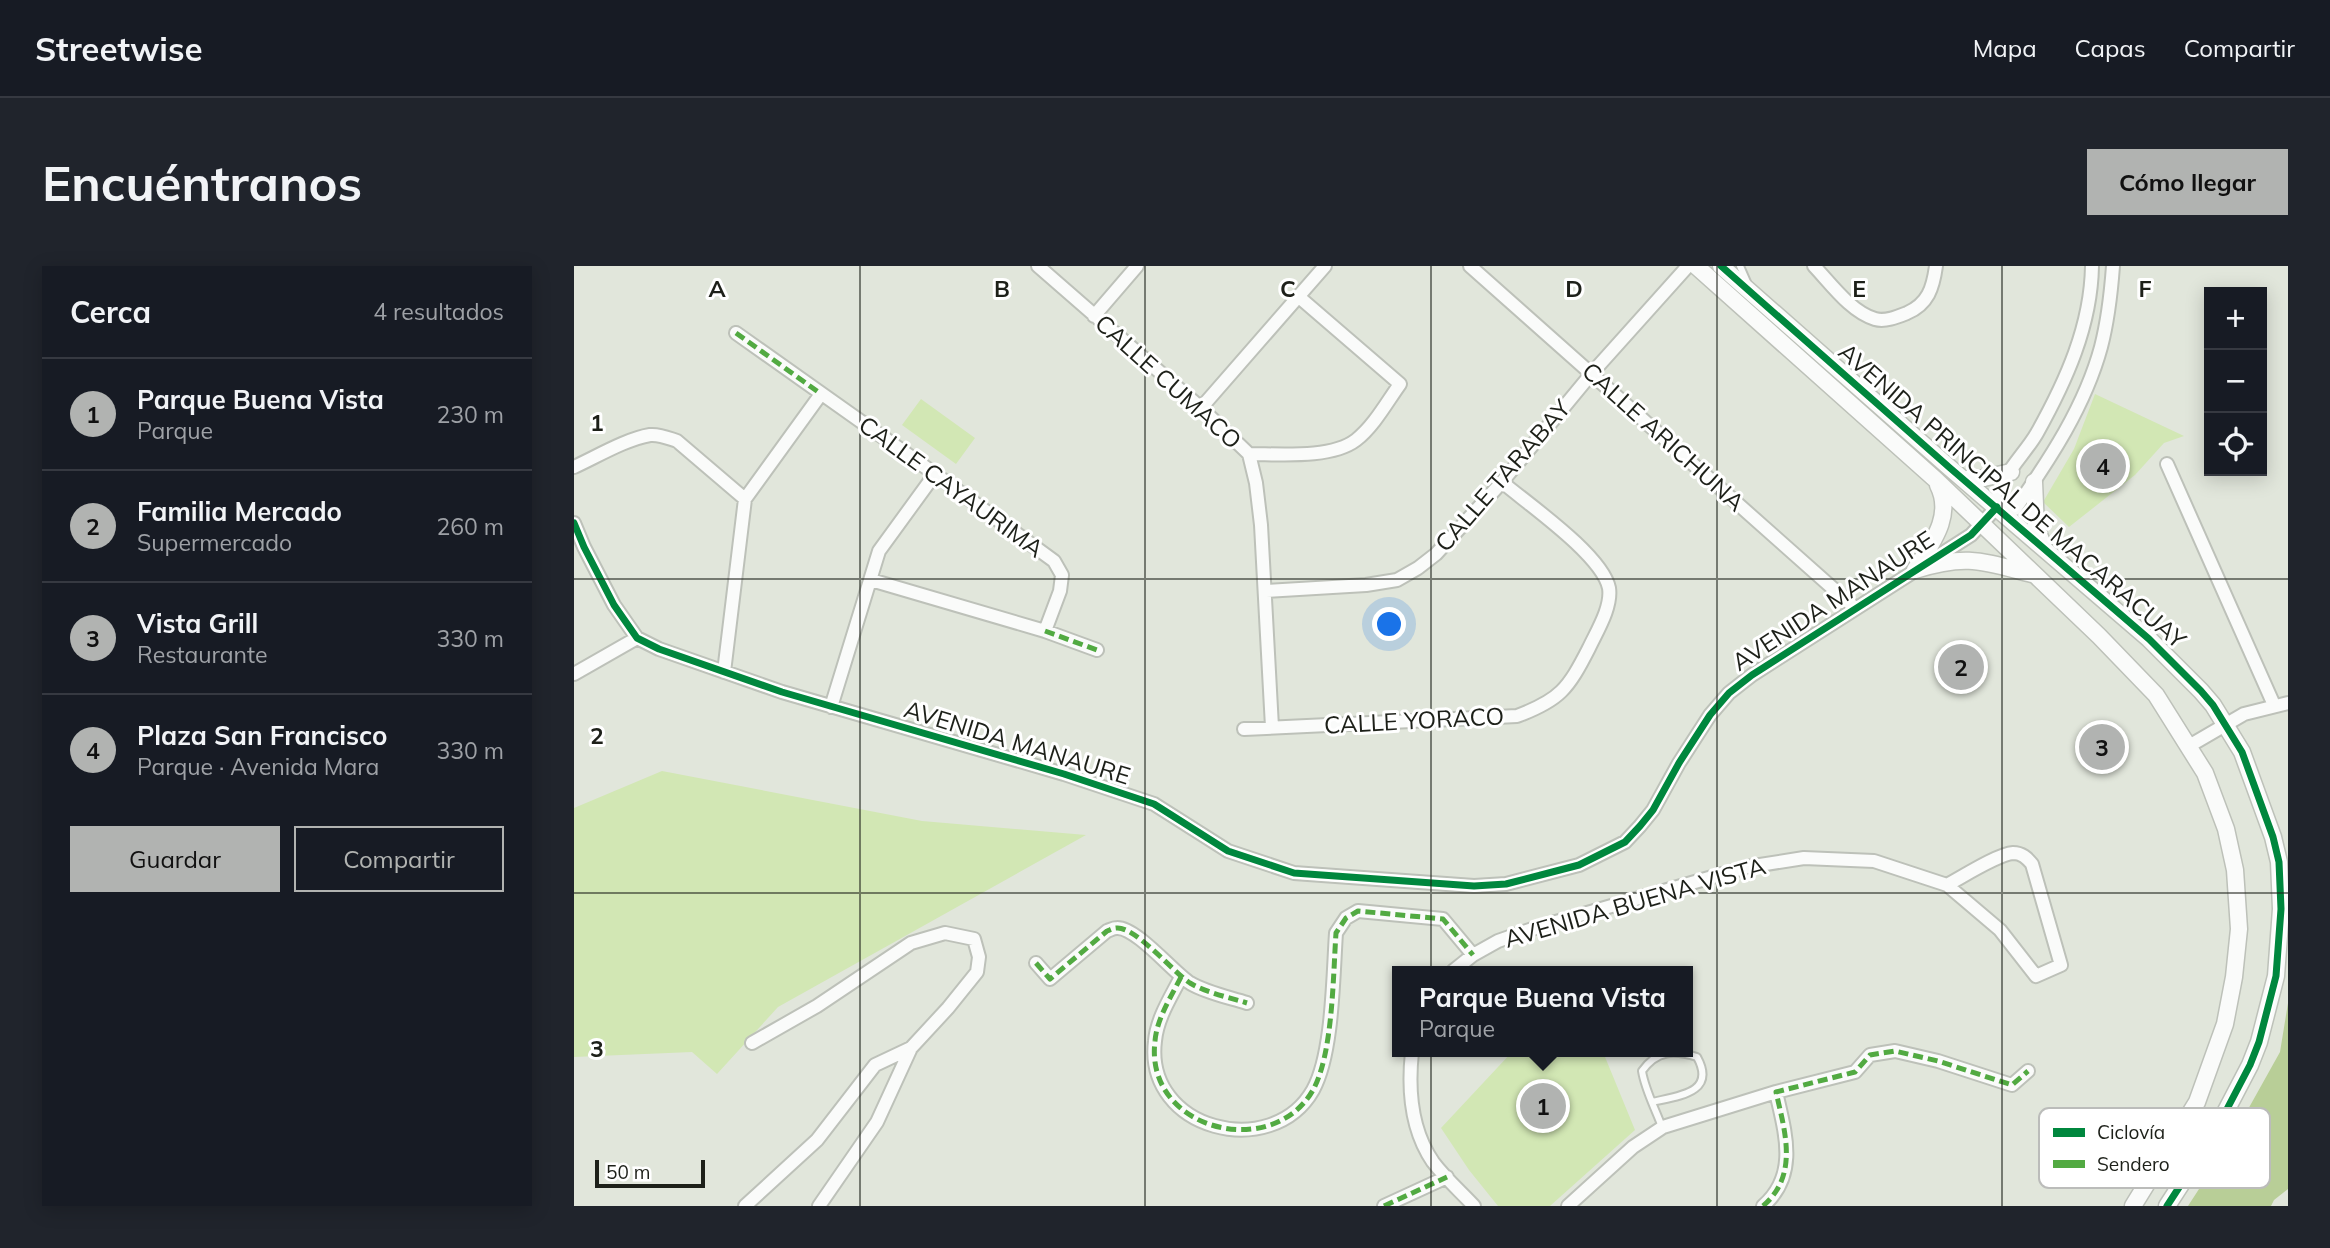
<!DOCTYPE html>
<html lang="es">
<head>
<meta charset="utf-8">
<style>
	:root { --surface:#171b24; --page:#20242c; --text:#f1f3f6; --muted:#9ea1a6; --line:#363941; --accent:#b1b3b1 }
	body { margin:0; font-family:Mulish,sans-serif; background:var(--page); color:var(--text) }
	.controls { position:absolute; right:21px; top:21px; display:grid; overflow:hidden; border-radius:0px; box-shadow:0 4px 18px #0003 }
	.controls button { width:63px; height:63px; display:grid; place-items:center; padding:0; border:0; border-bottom:2px solid var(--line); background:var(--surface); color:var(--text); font:35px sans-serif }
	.scale { position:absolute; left:21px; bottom:18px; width:110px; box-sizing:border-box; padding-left:7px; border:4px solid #1d2019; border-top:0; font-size:19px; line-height:24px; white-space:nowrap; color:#1d2019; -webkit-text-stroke:5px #fff; paint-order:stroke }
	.you { position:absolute; left:816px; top:359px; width:24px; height:24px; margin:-18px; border:5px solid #fff; border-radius:50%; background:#1a73e8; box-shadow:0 0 0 10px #1a73e833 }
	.badge { display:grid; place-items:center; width:46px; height:46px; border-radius:50%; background:var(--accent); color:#111; font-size:23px; font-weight:700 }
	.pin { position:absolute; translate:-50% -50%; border:4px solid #fff; box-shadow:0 2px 7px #0006 }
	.popup { position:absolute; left:818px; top:700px; width:301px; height:91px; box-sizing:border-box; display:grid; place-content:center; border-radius:0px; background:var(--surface); filter:drop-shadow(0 2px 5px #0005); font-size:23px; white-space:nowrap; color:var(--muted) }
	.popup b { font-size:26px; color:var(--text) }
	.popup::after { content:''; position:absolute; left:50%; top:100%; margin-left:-14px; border:14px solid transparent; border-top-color:var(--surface) }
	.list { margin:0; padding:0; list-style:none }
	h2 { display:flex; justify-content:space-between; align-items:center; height:91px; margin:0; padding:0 28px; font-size:30px }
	h2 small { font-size:23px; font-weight:400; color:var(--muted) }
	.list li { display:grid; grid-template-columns:46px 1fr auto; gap:21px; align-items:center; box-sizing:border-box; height:112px; padding:0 28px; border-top:2px solid var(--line) }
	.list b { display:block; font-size:26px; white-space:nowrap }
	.list p { margin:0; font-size:23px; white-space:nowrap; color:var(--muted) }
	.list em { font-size:23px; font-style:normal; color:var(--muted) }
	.actions { display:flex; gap:14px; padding:21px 28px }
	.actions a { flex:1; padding:16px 0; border:2px solid var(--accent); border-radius:0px; text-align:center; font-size:24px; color:var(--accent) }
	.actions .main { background:var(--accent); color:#111 }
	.icon { flex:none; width:38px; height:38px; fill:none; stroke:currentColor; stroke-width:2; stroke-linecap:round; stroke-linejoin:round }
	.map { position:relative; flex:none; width:1714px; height:940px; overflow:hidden; border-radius:0px }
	header { display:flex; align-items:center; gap:42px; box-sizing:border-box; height:98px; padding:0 35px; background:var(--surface); border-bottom:2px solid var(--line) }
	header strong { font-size:33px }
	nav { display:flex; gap:38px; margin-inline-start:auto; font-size:24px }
	.intro { display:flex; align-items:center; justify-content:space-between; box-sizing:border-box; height:168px; padding:0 42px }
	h1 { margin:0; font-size:49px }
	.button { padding:18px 32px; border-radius:0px; background:var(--accent); color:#111; font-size:24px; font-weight:700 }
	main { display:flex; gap:42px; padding:0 42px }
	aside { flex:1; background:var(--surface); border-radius:0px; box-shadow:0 4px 18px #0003 }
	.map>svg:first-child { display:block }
	.green { fill:#d2e7b4 }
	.forest { fill:#b8ce97 }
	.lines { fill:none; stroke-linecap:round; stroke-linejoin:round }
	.service-casing { stroke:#bdc1b9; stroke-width:10 }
	.minor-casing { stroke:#bdc1b9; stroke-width:16 }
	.tertiary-casing { stroke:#bdc1b9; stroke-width:19 }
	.service { stroke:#fafbfa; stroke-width:6 }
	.minor { stroke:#fafbfa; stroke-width:12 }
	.tertiary { stroke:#fafbfa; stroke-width:16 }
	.quiet { stroke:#52aa42; stroke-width:5; stroke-dasharray:10 5; stroke-linecap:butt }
	.cycleway-casing { stroke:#fff; stroke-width:11 }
	.cycleway { stroke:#00873e; stroke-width:7 }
	.grid { fill:none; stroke:#1d2019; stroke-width:2; stroke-opacity:0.55 }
	.labels { text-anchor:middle; stroke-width:6; stroke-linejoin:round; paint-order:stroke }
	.street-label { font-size:24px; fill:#1d2019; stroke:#fff }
	.key { fill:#fff; stroke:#bbbcba; stroke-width:2 }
	.key-label { font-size:19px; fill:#1d2019 }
	.grid-label { font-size:23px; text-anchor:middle; font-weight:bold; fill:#1d2019; stroke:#fff; stroke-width:6; stroke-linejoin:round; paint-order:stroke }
</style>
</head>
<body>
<header>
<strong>Streetwise</strong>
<nav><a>Mapa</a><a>Capas</a><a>Compartir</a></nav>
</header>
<div class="intro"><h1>Encuéntranos</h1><a class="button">Cómo llegar</a></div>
<main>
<aside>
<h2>Cerca<small>4 resultados</small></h2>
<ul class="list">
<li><span class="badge">1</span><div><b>Parque Buena Vista</b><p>Parque</p></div><em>230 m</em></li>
<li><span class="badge">2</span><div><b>Familia Mercado</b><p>Supermercado</p></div><em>260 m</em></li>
<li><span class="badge">3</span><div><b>Vista Grill</b><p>Restaurante</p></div><em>330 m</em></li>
<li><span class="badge">4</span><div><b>Plaza San Francisco</b><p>Parque · Avenida Mara</p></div><em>330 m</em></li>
</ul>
<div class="actions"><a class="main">Guardar</a><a>Compartir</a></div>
</aside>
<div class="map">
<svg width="1714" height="940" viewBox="0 0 1714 940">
	<rect width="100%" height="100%" fill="#e1e6db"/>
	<!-- green -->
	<path class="green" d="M1521,128L1610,170L1590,177L1561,209L1495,261L1469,236L1500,183Z
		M347,133L401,172L382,198L328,159Z
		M88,505L348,555L512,569L204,741L143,808L118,786L0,791V542Z
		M938,786H1029L1061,864L976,940H924L895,904L867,862Z"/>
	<!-- forest -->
	<path class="forest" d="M1714,737V923L1700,934L1697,940H1614L1658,872L1706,786Z"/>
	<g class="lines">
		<defs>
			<path id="service" d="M1166,0L1173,16
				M1078,836C1104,830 1143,827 1123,791C1100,784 1083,784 1068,805C1071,824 1081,842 1088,861"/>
			<path id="minor" d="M464,0L627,142L675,188L682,217L687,259L698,461
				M896,0L1281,342
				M1240,0C1257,18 1277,46 1301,53C1311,56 1323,51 1333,47C1354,38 1359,22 1362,0
				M520,50L563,0
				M162,67L361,208L480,295L488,309L486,325L471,365
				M627,142L751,0
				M675,188C705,188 757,193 782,174C800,160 813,136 826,118L725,31
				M1593,198L1700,439
				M0,201C22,191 52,173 76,169C86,168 94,172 103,175L171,233
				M1423,241L1441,243C1476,193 1511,140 1527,81C1534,54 1537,27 1539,0
				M1423,241C1421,214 1450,190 1463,167C1492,115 1517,60 1518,0
				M0,257L10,281L40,339L63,372L85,383L208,426L490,508L580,538L654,585L720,607L900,620L932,618L1005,599L1051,576L1066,560L1079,544L1105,497L1136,449L1155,427L1178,409L1397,269L1423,241
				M297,314L471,365L523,384
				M692,325L792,319L823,314L844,302L862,288L928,216L1018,107L1114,0
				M150,406L171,233L247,128
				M0,408L63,372
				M257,441L305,285L361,208
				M670,463L943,450C986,434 994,423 1015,382C1023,365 1038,341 1035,322C1028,289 954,238 928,216
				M1615,480L1670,448L1714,437
				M462,697L476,713L533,665C536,664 539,662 543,662C562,661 600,707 616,717C633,727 654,731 673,737
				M879,705L899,689L924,675L961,662L1173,601L1230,592L1300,595L1373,619L1426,664L1462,710L1487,699L1458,598C1453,592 1448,587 1439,587C1424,588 1388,611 1373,619
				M607,711C597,731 583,752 581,775C570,864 698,896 739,824C759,788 759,710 762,667L772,652L784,645L869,653L899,689
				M178,777L243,740L337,677L371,667L400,673L405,691L403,706L374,742L337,782L303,856L245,940
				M838,786C834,823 837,864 859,896C871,912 887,926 900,940
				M171,940L243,874L301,799L337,782
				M810,940L873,911
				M994,940L1059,881L1089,861L1202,826L1281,806L1296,789L1321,785L1364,795L1438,819L1454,805
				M1189,940C1225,909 1211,866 1202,826"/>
			<path id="tertiary" d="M1122,0L1362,214L1525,370L1582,429L1631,507L1652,563L1661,604L1665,663L1660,711L1651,758L1623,836L1559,940
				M1147,0L1376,202L1575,373L1627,425L1639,439L1668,486L1699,571L1705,596L1707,643L1702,710L1685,776L1676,799L1641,866L1593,940
				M1389,213H1405L1437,206
				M1460,216L1462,261L1469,279
				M1341,304C1393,288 1407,295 1458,308
				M1341,304C1357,278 1380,250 1364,219"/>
		</defs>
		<!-- service casing -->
		<use href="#service" class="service-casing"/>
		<!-- minor casing -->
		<use href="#minor" class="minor-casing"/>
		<!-- tertiary casing -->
		<use href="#tertiary" class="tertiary-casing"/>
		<!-- service -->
		<use href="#service" class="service"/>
		<!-- minor -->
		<use href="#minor" class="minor"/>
		<!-- tertiary -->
		<use href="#tertiary" class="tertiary"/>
		<!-- quiet -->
		<path class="quiet" d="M162,67L247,128
			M471,365L523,384
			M462,697L476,713L533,665C536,664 539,662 543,662C562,661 600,707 616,717C633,727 654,731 673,737
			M607,711C597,731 583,752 581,775C570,864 698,896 739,824C759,788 759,710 762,667L772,652L784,645L869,653L899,689
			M810,940L873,911
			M1189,940C1225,909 1211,866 1202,826L1281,806L1296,789L1321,785L1364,795L1438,819L1454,805"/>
		<defs>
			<path id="cycleway" d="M1147,0L1376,202L1575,373L1627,425L1639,439L1668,486L1699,571L1705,596L1707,643L1702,710L1685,776L1676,799L1641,866L1593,940
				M0,257L10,281L40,339L63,372L85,383L208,426L490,508L580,538L654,585L720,607L900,620L932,618L1005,599L1051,576L1066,560L1079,544L1105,497L1136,449L1155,427L1178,409L1397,269L1423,241"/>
		</defs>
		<!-- cycleway casing -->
		<use href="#cycleway" class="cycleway-casing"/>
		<!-- cycleway -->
		<use href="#cycleway" class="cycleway"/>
	</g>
	<!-- grid -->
	<path class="grid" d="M286,0V940M571,0V940M857,0V940M1143,0V940M1428,0V940M0,313H1714M0,627H1714"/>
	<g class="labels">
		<!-- street labels -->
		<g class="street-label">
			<text transform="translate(594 116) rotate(42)" y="8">CALLE CUMACO</text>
			<text transform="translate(1089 171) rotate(42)" y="8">CALLE ARICHUNA</text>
			<text transform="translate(929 210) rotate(-49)" y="8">CALLE TARABAY</text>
			<text transform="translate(377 221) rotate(36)" y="8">CALLE CAYAURIMA</text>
			<text transform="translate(1438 230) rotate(41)" y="8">AVENIDA PRINCIPAL DE MACARACUAY</text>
			<text transform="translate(1259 335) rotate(-33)" y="8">AVENIDA MANAURE</text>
			<text transform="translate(840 455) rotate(-3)" y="8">CALLE YORACO</text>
			<text transform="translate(443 477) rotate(17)" y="8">AVENIDA MANAURE</text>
			<text transform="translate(1061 637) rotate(-16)" y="8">AVENIDA BUENA VISTA</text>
		</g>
	</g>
	<!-- legend -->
	<rect x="1465" y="842" width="231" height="80" rx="10" class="key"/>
	<rect x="1479" y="862" width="32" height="9" fill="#00873e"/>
	<rect x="1479" y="894" width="32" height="8" fill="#52aa42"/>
	<g class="key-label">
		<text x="1523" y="873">Ciclovía</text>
		<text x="1523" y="905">Sendero</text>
	</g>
	<g class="grid-label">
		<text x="143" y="31">A</text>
		<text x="428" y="31">B</text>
		<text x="714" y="31">C</text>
		<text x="1000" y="31">D</text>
		<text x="1285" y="31">E</text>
		<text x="1571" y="31">F</text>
		<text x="23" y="165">1</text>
		<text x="23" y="478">2</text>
		<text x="23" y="791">3</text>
	</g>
</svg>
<div class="controls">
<button>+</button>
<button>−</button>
<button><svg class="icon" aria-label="locate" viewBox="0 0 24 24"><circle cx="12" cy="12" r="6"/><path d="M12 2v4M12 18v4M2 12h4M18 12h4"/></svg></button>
</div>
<div class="scale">50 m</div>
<div class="you"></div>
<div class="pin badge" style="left:969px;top:840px">1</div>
<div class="popup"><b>Parque Buena Vista</b>Parque</div>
<div class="pin badge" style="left:1387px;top:401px">2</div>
<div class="pin badge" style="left:1528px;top:481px">3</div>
<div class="pin badge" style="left:1529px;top:200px">4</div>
</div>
</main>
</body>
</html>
